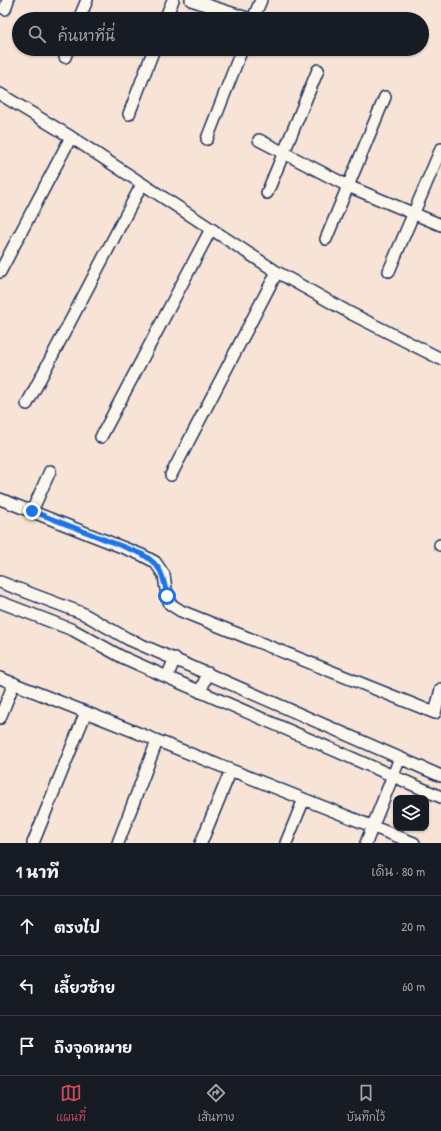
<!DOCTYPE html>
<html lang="th">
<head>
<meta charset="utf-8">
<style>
	:root { --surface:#171b24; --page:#20242c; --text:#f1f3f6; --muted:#9ea1a6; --line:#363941; --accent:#d1495b }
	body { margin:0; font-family:"Patrick Hand","Playpen Sans Thai",sans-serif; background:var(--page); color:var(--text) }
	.controls { position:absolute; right:12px; bottom:12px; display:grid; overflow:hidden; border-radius:8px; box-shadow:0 1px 3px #0004 }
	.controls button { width:36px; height:36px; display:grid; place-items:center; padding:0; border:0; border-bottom:1px solid var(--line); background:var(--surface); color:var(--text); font:20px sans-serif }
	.stop { position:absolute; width:12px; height:12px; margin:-9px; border:3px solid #1a73e8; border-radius:50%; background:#fff }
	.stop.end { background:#1a73e8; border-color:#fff; box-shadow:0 1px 4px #0008 }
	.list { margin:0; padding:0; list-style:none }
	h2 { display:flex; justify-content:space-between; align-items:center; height:52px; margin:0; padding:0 16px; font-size:17px }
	h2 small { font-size:13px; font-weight:400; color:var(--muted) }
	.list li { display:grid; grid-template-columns:26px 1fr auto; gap:12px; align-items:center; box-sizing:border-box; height:60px; padding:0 16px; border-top:1px solid var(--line) }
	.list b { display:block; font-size:15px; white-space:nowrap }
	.list em { font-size:13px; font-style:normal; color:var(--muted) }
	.icon { flex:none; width:22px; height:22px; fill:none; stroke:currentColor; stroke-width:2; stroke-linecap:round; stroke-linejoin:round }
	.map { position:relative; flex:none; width:441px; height:843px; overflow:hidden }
	.search { position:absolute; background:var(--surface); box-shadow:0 1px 3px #0004; left:12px; right:12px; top:12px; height:44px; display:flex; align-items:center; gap:10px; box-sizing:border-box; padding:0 14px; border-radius:22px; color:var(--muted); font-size:15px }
	.sheet { height:232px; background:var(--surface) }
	nav { display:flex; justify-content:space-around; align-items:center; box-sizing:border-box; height:56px; border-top:1px solid var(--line); background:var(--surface); font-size:11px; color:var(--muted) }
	nav a { display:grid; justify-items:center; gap:2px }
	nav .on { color:var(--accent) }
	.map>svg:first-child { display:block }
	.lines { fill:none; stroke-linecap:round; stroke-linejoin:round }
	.minor-casing { stroke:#1b2f5e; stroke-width:14 }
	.minor { stroke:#fbf7ec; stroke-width:11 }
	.route { stroke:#1a73e8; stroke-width:5 }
</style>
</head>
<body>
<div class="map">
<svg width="441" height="843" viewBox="0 0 441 843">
	<rect width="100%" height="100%" fill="#f8e4d6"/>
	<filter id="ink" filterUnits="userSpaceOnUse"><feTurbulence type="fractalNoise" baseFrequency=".025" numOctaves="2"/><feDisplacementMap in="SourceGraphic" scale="8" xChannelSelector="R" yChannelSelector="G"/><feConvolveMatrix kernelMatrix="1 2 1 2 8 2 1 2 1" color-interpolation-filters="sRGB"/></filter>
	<g filter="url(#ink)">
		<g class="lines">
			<defs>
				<path id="minor" d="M191,0L250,19
					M5,9L8,0
					M79,19L87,0
					M165,19L173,0
					M253,19L261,0
					M65,57L68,49
					M0,94L71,137L277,272L350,313L441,359
					M129,114L154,49
					M207,139L242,49
					M259,140L348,186L441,225
					M267,193L318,70
					M326,239L385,97
					M389,271L441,149
					M0,272L71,137
					M27,404L142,184
					M101,437L211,229
					M171,475L277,272
					M0,499L142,555L155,562L164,575L167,596L170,604L181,611L435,713L441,689
					M32,511L50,471
					M440,545H441
					M0,582L82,613L128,639L441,776
					M0,602L73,630L122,657L167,677L441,797
					M167,677L175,658
					M0,678L414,843
					M200,692L208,673
					M0,718L14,683
					M33,843L86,712
					M118,843L157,741
					M201,843L231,770
					M286,843L304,799
					M366,843L400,758"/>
			</defs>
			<!-- minor casing -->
			<use href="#minor" class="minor-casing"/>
			<!-- minor -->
			<use href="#minor" class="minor"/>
		</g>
	</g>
	<g class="lines" filter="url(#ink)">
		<!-- route -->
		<path class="route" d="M32,511L142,554C162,566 163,575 167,596"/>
	</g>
</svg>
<div class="controls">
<button><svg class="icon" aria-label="layers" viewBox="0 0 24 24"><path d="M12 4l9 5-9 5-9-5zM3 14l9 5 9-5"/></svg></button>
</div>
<div class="stop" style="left:167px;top:596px"></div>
<div class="stop end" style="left:32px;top:511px"></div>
<div class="search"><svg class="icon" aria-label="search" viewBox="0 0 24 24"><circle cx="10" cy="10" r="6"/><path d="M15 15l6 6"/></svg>ค้นหาที่นี่</div>
</div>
<section class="sheet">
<h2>1 นาที<small>เดิน · 80 m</small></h2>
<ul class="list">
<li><svg class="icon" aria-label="ahead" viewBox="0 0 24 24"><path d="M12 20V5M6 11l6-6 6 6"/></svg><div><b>ตรงไป</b></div><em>20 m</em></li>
<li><svg class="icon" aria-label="left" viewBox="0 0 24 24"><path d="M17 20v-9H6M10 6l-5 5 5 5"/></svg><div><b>เลี้ยวซ้าย</b></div><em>60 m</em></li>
<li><svg class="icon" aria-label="arrive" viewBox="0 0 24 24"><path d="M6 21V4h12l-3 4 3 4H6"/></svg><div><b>ถึงจุดหมาย</b></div></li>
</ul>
</section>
<nav>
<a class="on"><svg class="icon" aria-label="map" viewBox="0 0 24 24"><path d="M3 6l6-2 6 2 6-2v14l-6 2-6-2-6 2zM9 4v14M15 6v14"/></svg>แผนที่</a>
<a><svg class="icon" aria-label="directions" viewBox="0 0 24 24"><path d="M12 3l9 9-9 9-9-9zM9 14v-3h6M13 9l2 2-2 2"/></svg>เส้นทาง</a>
<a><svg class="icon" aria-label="saved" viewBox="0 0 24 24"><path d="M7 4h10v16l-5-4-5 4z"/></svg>บันทึกไว้</a>
</nav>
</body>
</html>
